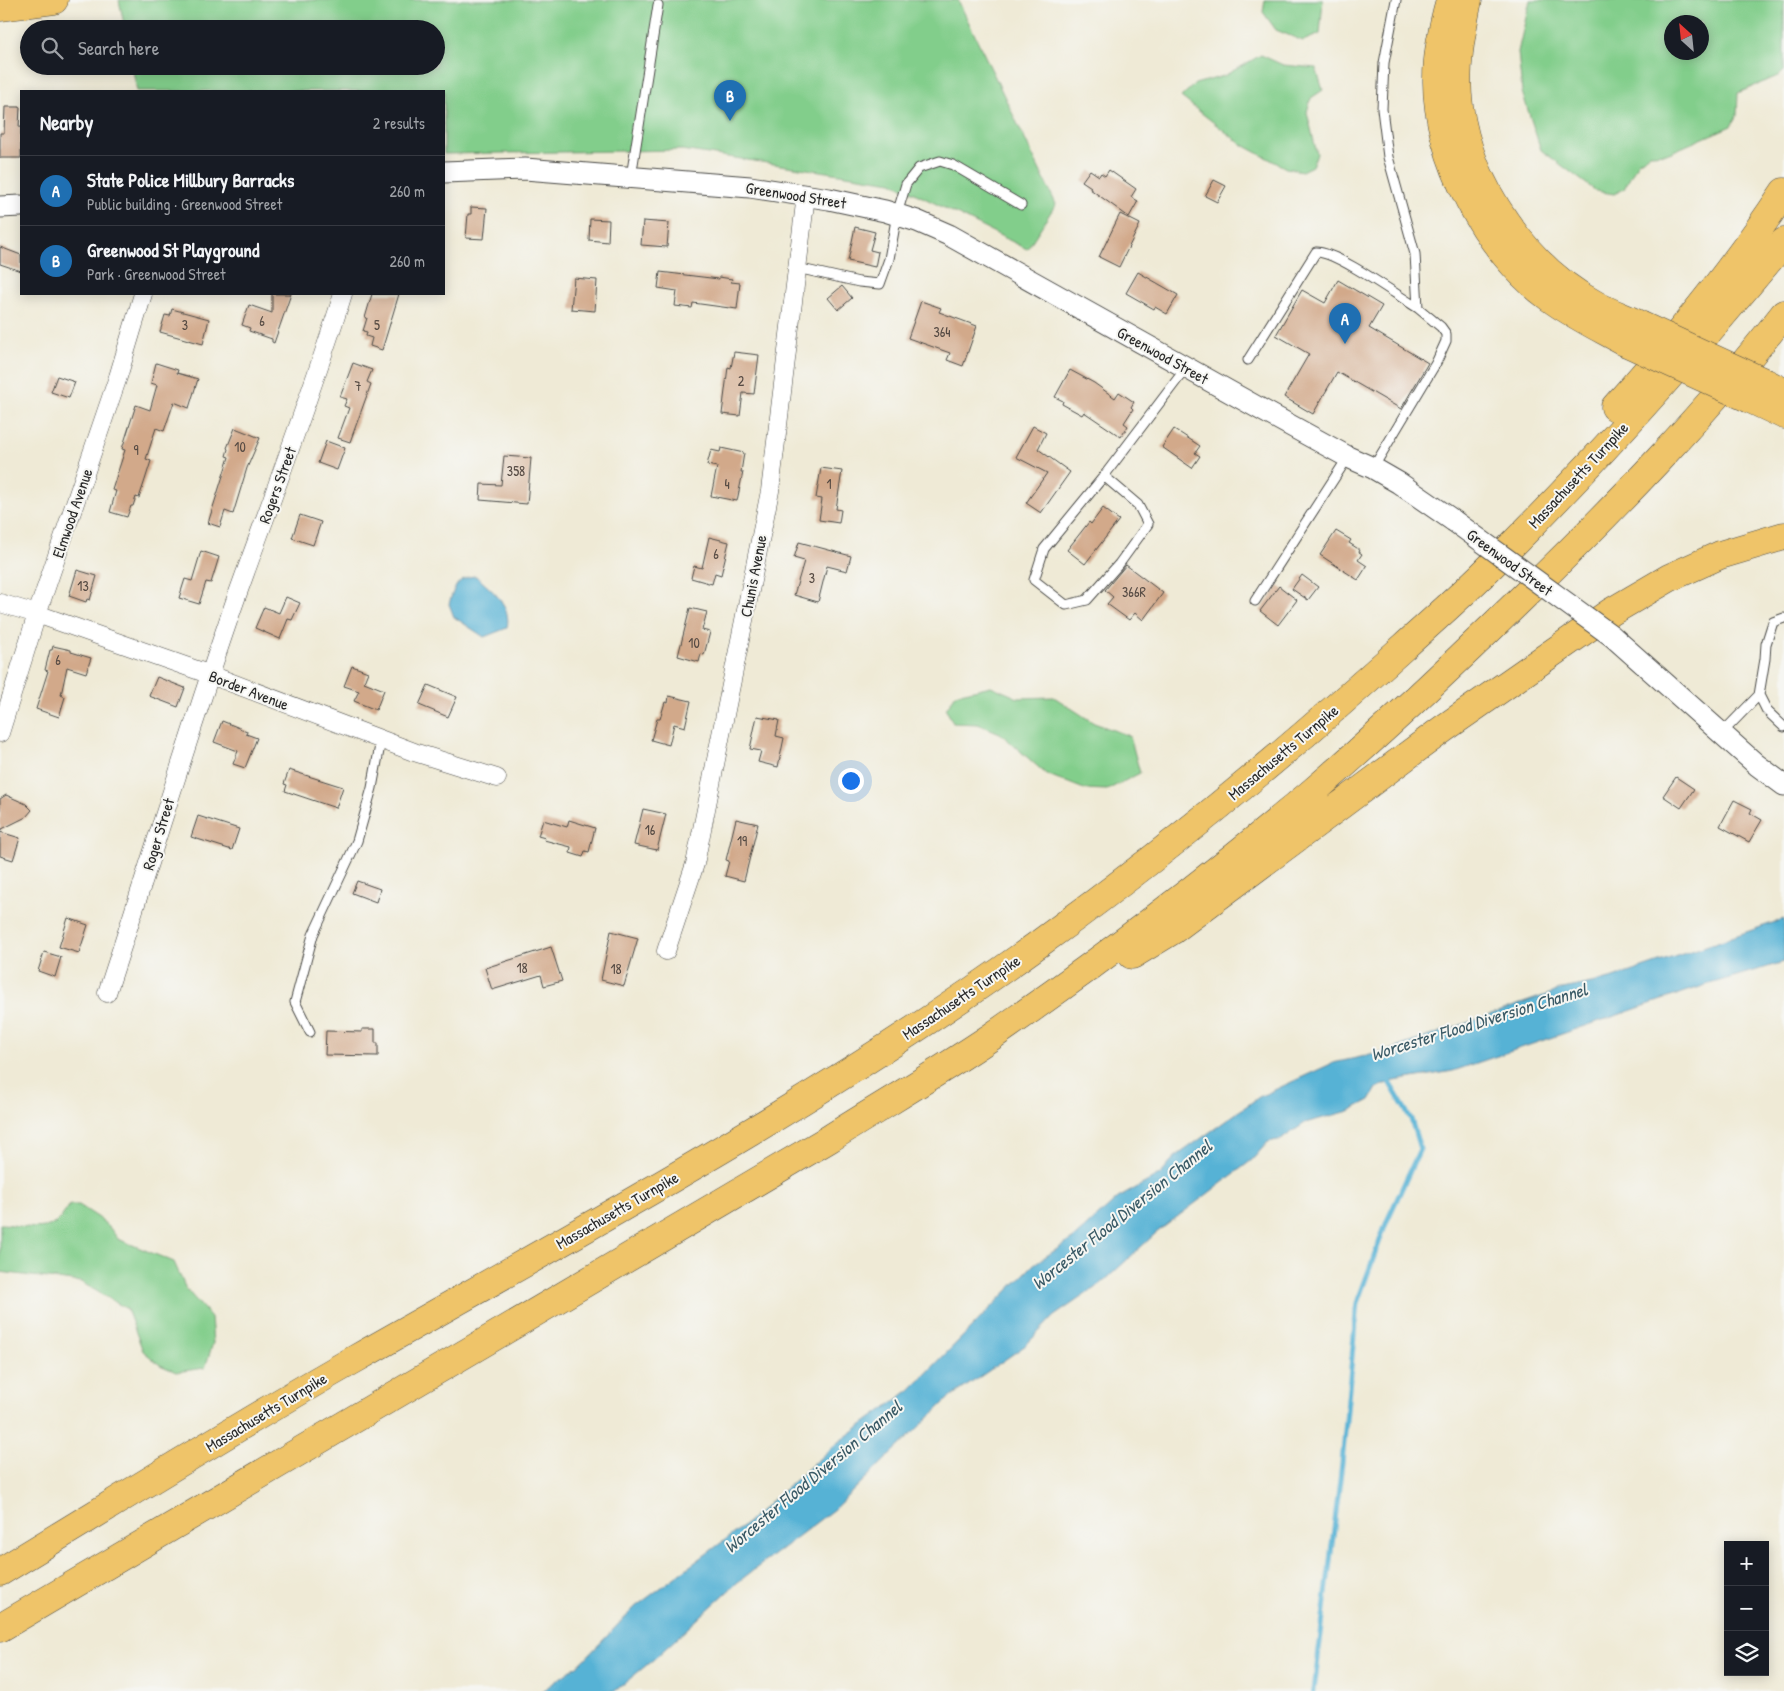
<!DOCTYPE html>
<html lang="en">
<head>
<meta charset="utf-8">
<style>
	:root { --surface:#171b24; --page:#20242c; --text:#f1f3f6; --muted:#9ea1a6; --line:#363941; --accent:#1f6fb2 }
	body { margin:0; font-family:"Patrick Hand",sans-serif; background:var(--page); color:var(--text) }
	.controls { position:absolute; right:15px; bottom:15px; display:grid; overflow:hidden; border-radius:0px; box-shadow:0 2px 12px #0003 }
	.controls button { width:45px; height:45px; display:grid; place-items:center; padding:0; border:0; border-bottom:1px solid var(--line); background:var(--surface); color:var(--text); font:25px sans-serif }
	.compass { position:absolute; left:1664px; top:15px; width:45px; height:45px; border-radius:50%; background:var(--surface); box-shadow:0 2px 12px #0003; rotate:333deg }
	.you { position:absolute; left:850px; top:780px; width:18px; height:18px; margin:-12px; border:4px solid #fff; border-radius:50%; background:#1a73e8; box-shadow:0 0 0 8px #1a73e833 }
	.badge { display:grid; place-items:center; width:32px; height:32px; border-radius:50%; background:var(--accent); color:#fff; font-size:16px; font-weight:700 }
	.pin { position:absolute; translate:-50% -41px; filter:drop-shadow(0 1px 2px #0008) }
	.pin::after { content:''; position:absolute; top:26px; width:18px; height:15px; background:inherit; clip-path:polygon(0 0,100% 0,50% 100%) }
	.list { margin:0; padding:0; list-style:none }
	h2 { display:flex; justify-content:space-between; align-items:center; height:65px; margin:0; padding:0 20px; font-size:21px }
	h2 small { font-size:16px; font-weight:400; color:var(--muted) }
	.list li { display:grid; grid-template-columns:32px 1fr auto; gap:15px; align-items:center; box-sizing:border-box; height:70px; padding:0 20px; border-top:1px solid var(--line) }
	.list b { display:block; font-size:19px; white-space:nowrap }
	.list p { margin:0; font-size:16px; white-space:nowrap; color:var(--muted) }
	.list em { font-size:16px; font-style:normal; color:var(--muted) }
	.icon { flex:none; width:28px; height:28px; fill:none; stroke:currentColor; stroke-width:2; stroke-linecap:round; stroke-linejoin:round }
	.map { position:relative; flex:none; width:1784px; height:1691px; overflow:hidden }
	.search { position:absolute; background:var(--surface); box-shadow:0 2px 12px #0003; left:20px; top:20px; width:425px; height:55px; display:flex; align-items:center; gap:12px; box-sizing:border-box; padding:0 18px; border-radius:28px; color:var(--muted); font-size:19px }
	.panel { position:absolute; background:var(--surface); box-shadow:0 2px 12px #0003; left:20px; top:90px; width:425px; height:205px; border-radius:0px }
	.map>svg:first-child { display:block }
	.green { fill:#82ce8b; stroke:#567c5b; fill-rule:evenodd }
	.water { fill:#57b2d5; stroke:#416e80 }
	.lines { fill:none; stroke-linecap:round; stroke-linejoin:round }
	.stream { stroke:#57b2d5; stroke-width:5 }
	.building { fill:#d2a98a }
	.service-casing { stroke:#484845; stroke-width:11 }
	.minor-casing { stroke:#484845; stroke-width:19 }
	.tertiary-casing { stroke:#484845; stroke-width:23 }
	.primary-casing { stroke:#484845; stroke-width:29 }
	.motorway-casing { stroke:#484845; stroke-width:29 }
	.service { stroke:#fff; stroke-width:9 }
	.minor { stroke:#fff; stroke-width:18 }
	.tertiary { stroke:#fff; stroke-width:21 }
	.primary { stroke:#efc469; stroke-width:28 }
	.motorway { stroke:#efc469; stroke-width:28 }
	.tertiary-bridge-casing { stroke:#484845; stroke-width:23; stroke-linecap:butt }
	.motorway-bridge-casing { stroke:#484845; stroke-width:29; stroke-linecap:butt }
	.tertiary-bridge { stroke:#fff; stroke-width:21 }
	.motorway-bridge { stroke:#efc469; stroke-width:28 }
	.labels { text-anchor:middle; stroke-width:4; stroke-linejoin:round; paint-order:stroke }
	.number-label { font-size:14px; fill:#554a43 }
	.street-label { font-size:16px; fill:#2b2b2b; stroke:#f6f6f2 }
	.water-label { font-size:18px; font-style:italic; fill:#3a5a66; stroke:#f6f6f2 }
</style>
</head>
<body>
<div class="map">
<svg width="1784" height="1691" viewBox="0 0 1784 1691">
	<rect width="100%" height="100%" fill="#f6f6f2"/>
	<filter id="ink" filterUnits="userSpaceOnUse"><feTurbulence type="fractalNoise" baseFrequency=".02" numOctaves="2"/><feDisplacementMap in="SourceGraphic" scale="10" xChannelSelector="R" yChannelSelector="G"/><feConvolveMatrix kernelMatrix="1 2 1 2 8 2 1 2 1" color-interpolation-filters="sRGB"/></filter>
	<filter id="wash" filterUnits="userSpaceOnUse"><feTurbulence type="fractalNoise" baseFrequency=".0096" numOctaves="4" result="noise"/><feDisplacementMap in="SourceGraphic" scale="20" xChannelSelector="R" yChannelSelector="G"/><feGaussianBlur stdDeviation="1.12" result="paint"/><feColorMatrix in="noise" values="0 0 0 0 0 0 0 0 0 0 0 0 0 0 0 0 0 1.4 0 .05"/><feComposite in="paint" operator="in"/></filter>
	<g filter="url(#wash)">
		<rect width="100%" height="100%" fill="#efead6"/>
		<!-- green -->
		<path class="green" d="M119,0H958L1056,204L1027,249L892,182L682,150L444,154V91H137L132,66H436V29H125Z
			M1265,0H1323L1320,34L1303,41L1276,30L1263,12Z
			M1530,0H1784V71L1780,75L1738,93L1737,116L1731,126L1669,153L1650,154L1638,162L1624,189L1614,194L1596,191L1541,150L1522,92L1518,52ZM1672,22H1702V52H1672Z
			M1261,55L1283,65L1316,68L1323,90L1311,98L1307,112L1317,154L1312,166L1302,171L1286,168L1241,144L1181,97L1195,84L1224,76Z
			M991,686L1018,698L1054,697L1094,723L1130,736L1140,773L1107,790L1084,789L1046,774L1000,733L978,724L953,723L946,709L956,694Z
			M70,1205H79L99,1218L110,1228L118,1239L174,1262L186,1289L211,1317L213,1343L205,1368L176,1372L160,1365L143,1351L127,1309L81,1282L0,1272V1224C18,1224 42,1234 58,1221C62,1217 66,1210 70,1205Z"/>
		<!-- water -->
		<path class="water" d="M476,576C492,591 512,604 507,628L484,637L454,617L449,604C454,588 457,577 476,576Z
			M1784,919V962L1706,985L1453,1071L1389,1082L1377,1088L1370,1100L1349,1111L1305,1123L1282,1139L1268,1142L1252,1160L1156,1233L1102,1283L1054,1316L1026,1345L948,1399L834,1509L738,1582L654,1659L615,1691H542L581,1663L635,1607L741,1528L837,1443L910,1390L1034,1264L1074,1238L1118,1198L1161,1174L1175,1157L1259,1097L1333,1063L1384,1052L1563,989L1610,979Z"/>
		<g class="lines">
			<!-- stream -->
			<path class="stream" d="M1314,1691L1342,1463L1357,1303L1387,1221L1420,1149L1411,1119L1386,1077"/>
		</g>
		<g id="blocks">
			<!-- building -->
			<path class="building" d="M5,107H20L19,127H21V158H0V133H4Z
				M1090,170L1099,176L1101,173L1105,176L1109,170L1136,189L1131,197L1138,201L1129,217L1090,189L1091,187L1082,181Z
				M1214,180L1226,186L1217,202L1205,196Z
				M471,207L487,208L484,239L466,238L468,214H471Z
				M1120,214L1140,224L1119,267L1099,257Z
				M590,219L609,220L608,242L589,240Z
				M643,221L669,223L667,247L641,245Z
				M855,227L875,232L870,250L878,252L875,267L848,261Z
				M0,247L21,255V271L0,264Z
				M660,272L719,279V277L732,279L731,282L740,283L737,309L693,303L692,308L675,306L677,291L658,288Z
				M1138,272L1178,295L1167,314L1155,307L1154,309L1126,293Z
				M574,278L597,280L595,311L571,309Z
				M1338,280L1382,306L1369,328L1428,363L1401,409L1337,372L1313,414L1284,397L1309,354L1276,335L1302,290L1325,303Z
				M842,286L852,298L838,310L828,298Z
				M272,294H291L274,343L272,342V339L249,331L250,328L242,325L249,305L272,313Z
				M372,294H399L382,350L370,346L372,338L366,336L367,332L363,331L367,318H365Z
				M921,301L941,308L939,312L977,326L963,366L947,360L950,353L908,338Z
				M172,309L209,319L203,344L160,332L165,315L170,316Z
				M734,352L759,355L754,394L743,393L740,416L722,414L728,367L731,368Z
				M156,363L178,370L177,373L198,379L189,408L174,402L164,431L156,428L146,459L151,461L145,480L139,498L136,497L133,506H131L127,517L110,512L116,491L112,490L125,450L122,449L136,405L150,410L157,385L151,383Z
				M353,363L372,370L367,382L371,384L350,442L338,438L349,408L344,406L347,399L340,397Z
				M1070,370L1094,383L1115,398L1119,392L1134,402L1131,407L1133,409L1124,423L1128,426L1121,437L1084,412L1082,415L1062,404L1063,401L1055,397Z
				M57,376L75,382L69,398L51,392Z
				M1033,426L1046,433L1038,449L1070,472L1041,513L1026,503L1047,473L1016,457Z
				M235,428L260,438L247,468L233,514L225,511L220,527L208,523L229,457L226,456L228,449L227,448Z
				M1174,429L1200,446L1195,453L1200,456L1192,468L1162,447Z
				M326,441L345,448L337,470L318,463Z
				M721,448L744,453L741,472H743L737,501L711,496L717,467L707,465L711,450L720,452Z
				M504,456L531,458L527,504L480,500L481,484L501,485Z
				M821,468L842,471L836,509L841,510L839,523L819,520L822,499L816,498Z
				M1103,508L1119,520L1085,564L1067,550L1089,522L1091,524Z
				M300,515L321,522L313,545L292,538Z
				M1336,531L1351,540L1349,543L1360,550L1359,552L1362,554L1358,560L1367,566L1358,580L1320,555Z
				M709,537L729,542L721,575L715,573L712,584L691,578L694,566L702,568Z
				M799,542L851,556L847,571L827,566L818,602L794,595L804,561L794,558Z
				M201,551L219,557L211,583L206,582L199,604L179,598L185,579L192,581Z
				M1126,565L1163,593L1143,620L1135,613L1129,620L1107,604L1113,597L1105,590Z
				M77,570L97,576L90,600L87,599L86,602L69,596Z
				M1302,575L1318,587L1308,600L1292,589Z
				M1279,586L1297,600L1278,625L1260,611Z
				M286,597L300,603L292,620L288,619L280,639L255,628L264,607L279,613Z
				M690,608L707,612L702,630L710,632L704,655L701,654L699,662L678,656Z
				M53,646L71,650V652L91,658L86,673L67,667L61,695L65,697L59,717L36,709L48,671L45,670L50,650H52Z
				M352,666L368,672L364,682L384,690L376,710L354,701L359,691L344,686Z
				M157,677L185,688L178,707L149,696Z
				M428,685L457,697L448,717L419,705Z
				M669,696L691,701L685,727L674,724L669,745L651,740L657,719H660L665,702L668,703Z
				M757,716L779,720L776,736L784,738L778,767L758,762L761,751L750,749Z
				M222,721L247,731L246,734L257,738L245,768L233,764L238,751L214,742Z
				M289,770L343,787L336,808L285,791L287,785L284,784Z
				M1676,777L1694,789L1681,808L1663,796Z
				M6,795L26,804L32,810L26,817L0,830V799Z
				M1734,800L1752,809L1750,813L1762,820L1749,842L1720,826Z
				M643,809L666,814L657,850L634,845Z
				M198,816L239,829L232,850L191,837Z
				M736,819L758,824L744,881L725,876L729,861L726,860Z
				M543,820L567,827L569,820L595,828L589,852L585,851L583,857L570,853L571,847L544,840L545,838L538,836Z
				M0,832L20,838L13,860L0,856Z
				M357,881L380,889L376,902L352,893Z
				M68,918L88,925L79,953L59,947Z
				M611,931L638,938L624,986L601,980Z
				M551,947L562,981L544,986L541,975L492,990L485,968Z
				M44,952L61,957L55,977L38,971Z
				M362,1029H375V1043H378V1056L325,1055L326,1031L362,1032Z"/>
		</g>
	</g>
	<g filter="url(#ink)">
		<use href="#blocks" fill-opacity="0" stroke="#484845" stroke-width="1"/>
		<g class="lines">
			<defs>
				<path id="service" d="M631,177L658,5
					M797,268L859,282L880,284L889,259L897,214L906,184L919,168L940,161L953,165L1021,205
					M1248,360L1316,252C1336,251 1398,296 1418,308
					M1373,468L1436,363L1446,341V334L1441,327L1418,308L1415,254L1388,157L1382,109L1384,63L1396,0
					M1104,476L1138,505L1148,524L1119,564L1087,600L1066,605L1034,580L1044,549L1104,476L1186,368
					M1255,601L1348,457
					M1759,695L1767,711L1784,727
					M1722,733L1759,695L1765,659L1766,644L1773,622L1784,618
					M310,1032L295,1002L313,935L357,841L372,788L381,740"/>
				<path id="minor" d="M0,603L37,614L211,675L414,752L497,778
					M0,733L37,614L118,377L143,294
					M666,951L695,864L770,491L806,195
					M107,993C150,863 189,733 234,604C271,501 310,398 343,294"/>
				<path id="tertiary" d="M444,172L525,169L750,187L829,199L885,211L917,221L949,235L1264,411L1348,457L1373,468L1399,483L1454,521
					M0,207L21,206
					M1612,636L1757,765L1784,785"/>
				<path id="primary" d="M0,7L54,0"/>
				<path id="motorway" d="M1450,0C1443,25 1437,52 1437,79C1436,156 1487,253 1550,298C1573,315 1600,328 1625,342
					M1468,0C1461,34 1454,70 1459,106C1470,186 1526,268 1598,306C1611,313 1626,318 1640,325
					M1766,383L1784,392
					M1750,399L1784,415
					M1615,407C1676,339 1734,268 1784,192
					M1132,955L1173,930L1443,729L1611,612L1669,578L1720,555L1784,536
					M0,1572C119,1500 237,1426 357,1358C589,1226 824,1099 1040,943C1165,853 1284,755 1398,652C1426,627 1454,602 1481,576C1588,471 1689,357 1784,242
					M0,1628L829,1139C883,1105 938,1073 991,1037C1101,961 1208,880 1310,794C1383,732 1452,666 1521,599C1614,509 1704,416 1784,314"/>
			</defs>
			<!-- service casing -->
			<use href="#service" class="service-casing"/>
			<!-- minor casing -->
			<use href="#minor" class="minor-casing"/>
			<!-- tertiary casing -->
			<use href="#tertiary" class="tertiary-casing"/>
			<!-- primary casing -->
			<use href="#primary" class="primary-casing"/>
			<!-- motorway casing -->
			<use href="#motorway" class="motorway-casing"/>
			<!-- service -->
			<use href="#service" class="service"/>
			<!-- minor -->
			<use href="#minor" class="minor"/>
			<!-- tertiary -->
			<use href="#tertiary" class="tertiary"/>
			<!-- primary -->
			<use href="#primary" class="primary"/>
			<!-- motorway -->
			<use href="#motorway" class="motorway"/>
			<defs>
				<path id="tertiary-bridge" d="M1454,521L1612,636"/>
				<path id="motorway-bridge" d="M1640,325L1766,383
					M1625,342L1750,399"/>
			</defs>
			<!-- tertiary-bridge casing -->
			<use href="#tertiary-bridge" class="tertiary-bridge-casing"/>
			<!-- motorway-bridge casing -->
			<use href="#motorway-bridge" class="motorway-bridge-casing"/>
			<!-- tertiary-bridge -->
			<use href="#tertiary-bridge" class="tertiary-bridge"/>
			<!-- motorway-bridge -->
			<use href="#motorway-bridge" class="motorway-bridge"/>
		</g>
	</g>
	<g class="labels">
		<!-- number labels -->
		<g class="number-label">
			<text x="262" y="326">6</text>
			<text x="185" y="330">3</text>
			<text x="377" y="330">5</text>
			<text x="942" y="337">364</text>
			<text x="741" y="386">2</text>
			<text x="358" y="391">7</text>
			<text x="240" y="452">10</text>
			<text x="136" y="455">9</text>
			<text x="516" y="476">358</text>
			<text x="727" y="489">4</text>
			<text x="829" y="489">1</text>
			<text x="716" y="559">6</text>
			<text x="812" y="583">3</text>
			<text x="83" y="591">13</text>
			<text x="1134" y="597">366R</text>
			<text x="694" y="648">10</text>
			<text x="58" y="665">6</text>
			<text x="650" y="835">16</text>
			<text x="742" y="846">19</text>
			<text x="522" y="973">18</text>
			<text x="616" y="974">18</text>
		</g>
		<!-- street labels -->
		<g class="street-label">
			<text transform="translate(796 195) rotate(9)" y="6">Greenwood Street</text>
			<text transform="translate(1163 355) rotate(29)" y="6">Greenwood Street</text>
			<text transform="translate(1578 475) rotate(-47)" y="6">Massachusetts Turnpike</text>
			<text transform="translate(277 485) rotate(-70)" y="6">Rogers Street</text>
			<text transform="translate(72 513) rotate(-71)" y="6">Elmwood Avenue</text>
			<text transform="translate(1510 562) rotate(36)" y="6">Greenwood Street</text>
			<text transform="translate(753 576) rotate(-79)" y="6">Chunis Avenue</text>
			<text transform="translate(249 690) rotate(21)" y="6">Border Avenue</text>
			<text transform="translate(1283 752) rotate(-40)" y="6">Massachusetts Turnpike</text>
			<text transform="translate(158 834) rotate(-73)" y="6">Roger Street</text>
			<text transform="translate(961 997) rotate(-34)" y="6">Massachusetts Turnpike</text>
			<text transform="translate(617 1210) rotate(-30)" y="6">Massachusetts Turnpike</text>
			<text transform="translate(266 1412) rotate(-31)" y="6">Massachusetts Turnpike</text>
		</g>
		<!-- water labels -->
		<g class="water-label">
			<text transform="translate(1479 1022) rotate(-17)" y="6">Worcester Flood Diversion Channel</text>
			<text transform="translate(1122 1215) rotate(-39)" y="6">Worcester Flood Diversion Channel</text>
			<text transform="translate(813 1477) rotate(-40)" y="6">Worcester Flood Diversion Channel</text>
		</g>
	</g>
</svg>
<div class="controls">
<button>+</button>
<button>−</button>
<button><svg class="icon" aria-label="layers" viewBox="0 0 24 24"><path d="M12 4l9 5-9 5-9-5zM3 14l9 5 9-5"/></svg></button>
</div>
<svg class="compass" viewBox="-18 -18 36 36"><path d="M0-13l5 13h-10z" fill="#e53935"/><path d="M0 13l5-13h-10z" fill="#9ea1a6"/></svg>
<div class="you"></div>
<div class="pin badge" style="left:1345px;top:344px">A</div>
<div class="pin badge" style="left:730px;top:121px">B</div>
<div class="search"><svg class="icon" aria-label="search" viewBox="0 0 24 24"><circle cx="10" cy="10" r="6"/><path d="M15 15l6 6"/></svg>Search here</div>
<section class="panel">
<h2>Nearby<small>2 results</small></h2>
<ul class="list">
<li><span class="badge">A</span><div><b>State Police Millbury Barracks</b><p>Public building · Greenwood Street</p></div><em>260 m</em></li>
<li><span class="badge">B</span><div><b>Greenwood St Playground</b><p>Park · Greenwood Street</p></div><em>260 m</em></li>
</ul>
</section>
</div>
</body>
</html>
